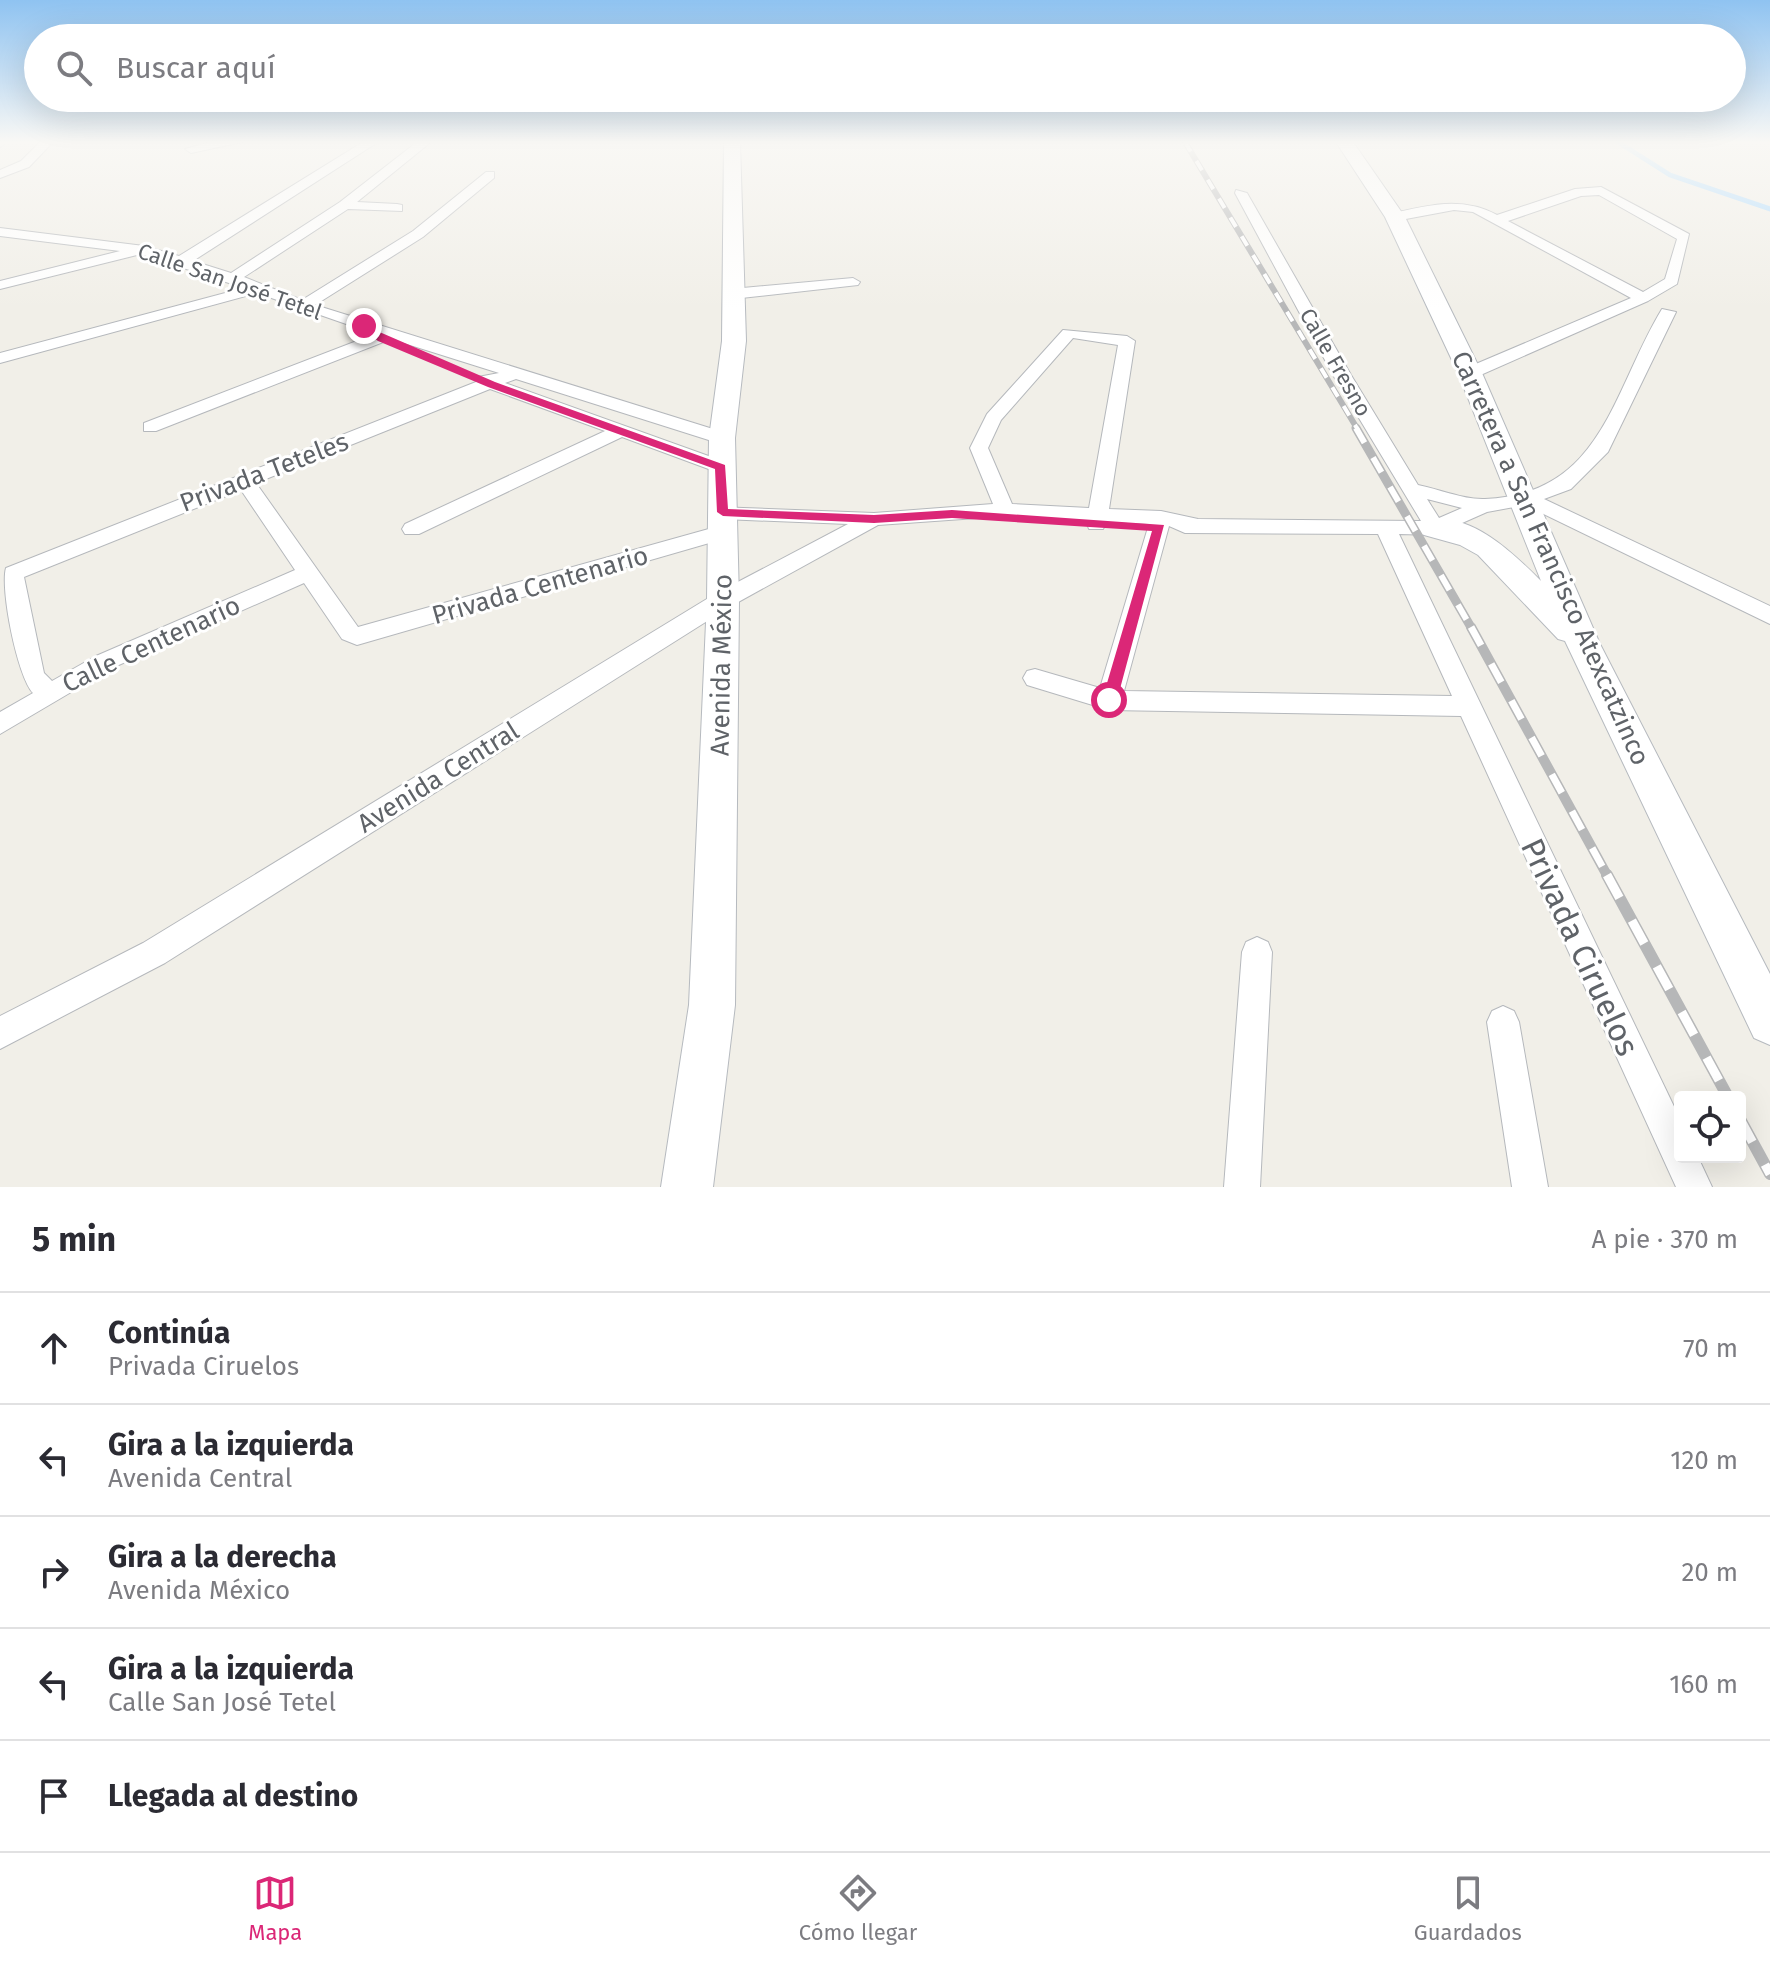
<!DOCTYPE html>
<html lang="es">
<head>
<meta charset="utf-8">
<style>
	:root { --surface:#fff; --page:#f2f2f3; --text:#2b2b33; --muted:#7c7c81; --line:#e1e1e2; --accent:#db2777 }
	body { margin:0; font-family:"Fira Sans",sans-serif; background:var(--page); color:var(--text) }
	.controls { position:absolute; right:24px; bottom:24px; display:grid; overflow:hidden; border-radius:8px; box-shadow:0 8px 32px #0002 }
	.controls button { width:72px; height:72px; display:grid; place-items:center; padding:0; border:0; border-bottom:2px solid var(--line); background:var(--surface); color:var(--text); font:40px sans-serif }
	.stop { position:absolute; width:24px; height:24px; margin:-18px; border:6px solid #db2777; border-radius:50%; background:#fff }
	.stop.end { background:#db2777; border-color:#fff; box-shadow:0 2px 8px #0008 }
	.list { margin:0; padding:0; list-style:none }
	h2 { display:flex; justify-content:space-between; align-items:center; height:104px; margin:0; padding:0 32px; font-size:34px }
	h2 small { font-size:26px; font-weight:400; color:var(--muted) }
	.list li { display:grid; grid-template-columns:52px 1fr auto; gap:24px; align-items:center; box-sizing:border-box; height:112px; padding:0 32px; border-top:2px solid var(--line) }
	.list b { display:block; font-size:30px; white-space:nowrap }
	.list p { margin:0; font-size:26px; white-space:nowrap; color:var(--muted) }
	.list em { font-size:26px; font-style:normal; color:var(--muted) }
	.icon { flex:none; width:44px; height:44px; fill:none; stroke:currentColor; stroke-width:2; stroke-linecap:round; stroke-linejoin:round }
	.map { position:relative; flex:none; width:1770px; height:1187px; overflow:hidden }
	.search { position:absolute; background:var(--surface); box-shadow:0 8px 32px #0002; left:24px; right:24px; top:24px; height:88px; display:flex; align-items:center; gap:20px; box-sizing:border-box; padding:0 28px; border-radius:44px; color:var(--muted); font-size:30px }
	.sheet { height:664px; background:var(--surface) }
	nav { display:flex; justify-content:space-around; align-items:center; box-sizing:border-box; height:112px; border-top:2px solid var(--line); background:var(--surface); font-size:22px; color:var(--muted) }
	nav a { display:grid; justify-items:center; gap:4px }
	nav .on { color:var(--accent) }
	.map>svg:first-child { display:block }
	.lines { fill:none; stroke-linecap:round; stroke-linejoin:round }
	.stream { stroke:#aadaff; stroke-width:5 }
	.street-casing { stroke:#b5b8bc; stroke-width:2 }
	.secondary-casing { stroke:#b6babf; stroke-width:2 }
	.street { fill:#fff; fill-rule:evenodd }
	.secondary { fill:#fff; fill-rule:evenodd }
	.rail-far3-casing { stroke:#b6b7b8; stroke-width:6 }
	.rail-far2-casing { stroke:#b6b7b8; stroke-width:9 }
	.rail-far1-casing { stroke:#b6b7b8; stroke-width:10 }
	.rail-casing { stroke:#b6b7b8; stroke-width:12 }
	.rail-far3 { stroke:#fff; stroke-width:4; stroke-dasharray:11; stroke-linecap:butt }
	.rail-far2 { stroke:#fff; stroke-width:6; stroke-dasharray:17; stroke-linecap:butt }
	.rail-far1 { stroke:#fff; stroke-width:7; stroke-dasharray:21; stroke-linecap:butt }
	.rail { stroke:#fff; stroke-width:9; stroke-dasharray:26; stroke-linecap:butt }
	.route { fill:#db2777 }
	.labels { text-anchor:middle; stroke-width:6; stroke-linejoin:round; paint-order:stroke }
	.far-street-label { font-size:22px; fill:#5f6368; stroke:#fff }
	.street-label { font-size:26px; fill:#5f6368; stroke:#fff }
	.near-street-label { font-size:32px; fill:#5f6368; stroke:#fff }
</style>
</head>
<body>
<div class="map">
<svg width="1770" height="1187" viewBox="0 0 1770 1187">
	<rect width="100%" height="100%" fill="#f1efe8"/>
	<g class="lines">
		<!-- stream -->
		<path class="stream" d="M1618,142L1670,175L1770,209"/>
		<defs>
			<path id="street" d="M0,142H8L0,147Z
				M40,142H53L29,167L0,178V170L21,161Z
				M210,142H242L191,153L185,149Z
				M363,142H378L193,261L231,273L340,202L417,142H431L357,202L397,204L402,205V211L348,209L244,277L302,300L413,231L486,172H494V178L423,237L315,305L729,434L731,438L729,442H715L516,379L505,383L728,463L731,467L728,471H714L622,437L419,534H405L402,529L405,524L605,431L490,389L256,483L358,627L723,525L733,532L730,537L357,645L342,639L304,583L112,668L0,734V712L33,693C17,676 0,588 6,568L476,382L478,377L499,373L391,339L156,431H144V423L375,334L257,293L0,363V353L244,288L141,254L0,289V281L120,251L0,236V228L144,246L179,256ZM241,490L295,570L96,656L52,681L44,673L24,577Z
				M1601,187L1689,234L1677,284L1648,301L1476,377H1464V369L1631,298L1473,212L1454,210L1395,221L1388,217L1390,214C1428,205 1462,196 1497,215L1575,189ZM1599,195L1677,239L1665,279L1643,292L1508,221L1581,196Z
				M1236,190L1247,193L1351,375L1418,485C1439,489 1464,500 1485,499C1603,494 1612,391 1662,309L1676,312L1608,452L1571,489L1544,499L1770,606V624L1525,505L1487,512L1435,535L1399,534L1680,1119V1157H1698L1712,1187H1676L1461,716L1109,710L1027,685L1023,678L1027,671L1035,669L1100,688L1149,524L1107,522L1103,529H1089L1086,521L1005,516L878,525L731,606L165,963L0,1049V1016L143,943L715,594L848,524L723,519L713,512L716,507L874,513L993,504L970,448L987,414L1063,330L1127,336L1135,341L1109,509L1161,511L1198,519L1421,521L1333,375L1235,193ZM1073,338L1118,345L1089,508L1012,504L988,448L1001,420ZM1427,499L1462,508L1439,518ZM1169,526L1185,533L1378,534L1452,696L1124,691Z
				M853,278L860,282L858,285L732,299L724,294L732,289Z
				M1257,937L1268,942L1272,952L1260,1187H1224L1242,952L1246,942Z
				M1503,1006L1514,1011L1519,1022L1548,1187H1512L1487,1022L1492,1011Z"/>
			<path id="secondary" d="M724,142H740L746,341L735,438L739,600L735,1005L713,1187H661L689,1005L707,600L709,438L722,341Z
				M1336,142H1353L1405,217L1482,373L1600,644L1770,974V1045L1754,1038L1565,641L1558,639L1478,555L1460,545L1424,535L1420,528L1424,521C1469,509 1513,553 1541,581L1458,373L1385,217Z"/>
		</defs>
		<!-- street casing -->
		<use href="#street" class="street-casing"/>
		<!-- secondary casing -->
		<use href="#secondary" class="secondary-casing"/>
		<!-- street -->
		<use href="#street" class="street"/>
		<!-- secondary -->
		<use href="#secondary" class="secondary"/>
		<defs>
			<path id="rail-far3" d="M1185,142L1358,430"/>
			<path id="rail-far2" d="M1356,428L1472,629"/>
			<path id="rail-far1" d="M1471,627L1608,877"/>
			<path id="rail" d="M1607,875L1728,1097
				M1740,1119L1770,1174"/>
		</defs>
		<!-- rail-far3 casing -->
		<use href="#rail-far3" class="rail-far3-casing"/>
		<!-- rail-far2 casing -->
		<use href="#rail-far2" class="rail-far2-casing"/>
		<!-- rail-far1 casing -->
		<use href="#rail-far1" class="rail-far1-casing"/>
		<!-- rail casing -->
		<use href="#rail" class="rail-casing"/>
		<!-- rail-far3 -->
		<use href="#rail-far3" class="rail-far3"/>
		<!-- rail-far2 -->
		<use href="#rail-far2" class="rail-far2"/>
		<!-- rail-far1 -->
		<use href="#rail-far1" class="rail-far1"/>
		<!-- rail -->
		<use href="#rail" class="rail"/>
	</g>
	<!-- sky -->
	<linearGradient id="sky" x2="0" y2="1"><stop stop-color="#8fc3f1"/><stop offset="0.46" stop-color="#f9f8f5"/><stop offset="1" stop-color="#f9f8f5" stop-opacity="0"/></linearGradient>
	<rect width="1770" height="309" fill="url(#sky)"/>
	<!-- route -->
	<path class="route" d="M361,324L495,382L725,465L728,509L874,515L952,510L1164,525L1117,700L1109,706L1102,700L1152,531L952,518L874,523L723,516L717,512L715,469L488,387L378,341L361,328Z"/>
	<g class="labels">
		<!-- far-street labels -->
		<g class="far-street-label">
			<text transform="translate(230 281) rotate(19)" y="8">Calle San José Tetel</text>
			<text transform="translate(1336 362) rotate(60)" y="8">Calle Fresno</text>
		</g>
		<!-- street labels -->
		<g class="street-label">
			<text transform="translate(264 472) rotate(-21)" y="9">Privada Teteles</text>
			<text transform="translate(1551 558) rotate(66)" y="9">Carretera a San Francisco Atexcatzinco</text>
			<text transform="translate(540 585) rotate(-16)" y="9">Privada Centenario</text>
			<text transform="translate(151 644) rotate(-25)" y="9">Calle Centenario</text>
			<text transform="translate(721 665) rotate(-89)" y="9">Avenida México</text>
			<text transform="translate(438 777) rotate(-32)" y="9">Avenida Central</text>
		</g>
		<!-- near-street labels -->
		<g class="near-street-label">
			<text transform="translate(1580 947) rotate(65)" y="11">Privada Ciruelos</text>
		</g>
	</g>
</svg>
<div class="controls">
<button><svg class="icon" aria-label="locate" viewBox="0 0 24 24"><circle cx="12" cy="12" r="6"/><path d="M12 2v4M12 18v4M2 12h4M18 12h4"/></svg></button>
</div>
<div class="stop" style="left:1109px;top:700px"></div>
<div class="stop end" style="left:364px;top:326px"></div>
<div class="search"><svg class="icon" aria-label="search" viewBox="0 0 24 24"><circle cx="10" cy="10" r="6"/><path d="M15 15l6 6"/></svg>Buscar aquí</div>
</div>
<section class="sheet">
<h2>5 min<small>A pie · 370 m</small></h2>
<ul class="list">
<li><svg class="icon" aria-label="ahead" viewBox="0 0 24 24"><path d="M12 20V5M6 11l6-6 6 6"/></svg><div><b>Continúa</b><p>Privada Ciruelos</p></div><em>70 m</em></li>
<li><svg class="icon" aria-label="left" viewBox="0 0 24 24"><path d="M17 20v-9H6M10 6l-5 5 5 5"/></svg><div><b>Gira a la izquierda</b><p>Avenida Central</p></div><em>120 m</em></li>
<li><svg class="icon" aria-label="right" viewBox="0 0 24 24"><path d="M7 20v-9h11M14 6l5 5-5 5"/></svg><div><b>Gira a la derecha</b><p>Avenida México</p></div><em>20 m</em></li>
<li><svg class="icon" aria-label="left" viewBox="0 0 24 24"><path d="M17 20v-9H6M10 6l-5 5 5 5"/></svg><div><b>Gira a la izquierda</b><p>Calle San José Tetel</p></div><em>160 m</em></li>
<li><svg class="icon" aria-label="arrive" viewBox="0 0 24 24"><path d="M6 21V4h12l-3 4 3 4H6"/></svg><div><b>Llegada al destino</b></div></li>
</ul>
</section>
<nav>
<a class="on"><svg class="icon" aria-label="map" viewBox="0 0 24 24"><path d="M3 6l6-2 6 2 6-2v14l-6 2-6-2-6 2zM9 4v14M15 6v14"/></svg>Mapa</a>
<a><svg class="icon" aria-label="directions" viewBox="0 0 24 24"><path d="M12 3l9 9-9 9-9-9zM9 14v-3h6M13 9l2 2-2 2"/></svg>Cómo llegar</a>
<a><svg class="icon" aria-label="saved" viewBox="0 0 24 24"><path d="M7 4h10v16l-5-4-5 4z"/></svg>Guardados</a>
</nav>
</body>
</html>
